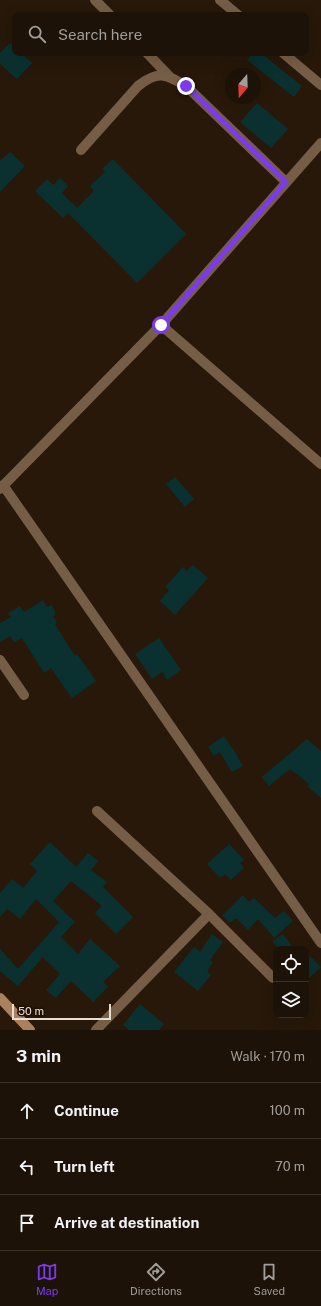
<!DOCTYPE html>
<html lang="en">
<head>
<meta charset="utf-8">
<style>
	:root { --surface:#1d1207; --page:#251b11; --text:#f1f3f6; --muted:#a09e9b; --line:#3b3228; --accent:#7c3aed }
	body { margin:0; font-family:"Public Sans",sans-serif; background:var(--page); color:var(--text) }
	.controls { position:absolute; right:12px; bottom:12px; display:grid; overflow:hidden; border-radius:8px; box-shadow:0 4px 16px #0002 }
	.controls button { width:36px; height:36px; display:grid; place-items:center; padding:0; border:0; border-bottom:1px solid var(--line); background:var(--surface); color:var(--text); font:20px sans-serif }
	.compass { position:absolute; left:225px; top:68px; width:36px; height:36px; border-radius:50%; background:var(--surface); box-shadow:0 4px 16px #0002; rotate:199deg }
	.scale { position:absolute; left:12px; bottom:10px; width:99px; box-sizing:border-box; padding-left:4px; border:2px solid #e8ddd3; border-top:0; font-size:11px; line-height:14px; white-space:nowrap; color:#e8ddd3; -webkit-text-stroke:3px #1d0f02; paint-order:stroke }
	.stop { position:absolute; width:12px; height:12px; margin:-9px; border:3px solid #7c3aed; border-radius:50%; background:#fff }
	.stop.end { background:#7c3aed; border-color:#fff; box-shadow:0 1px 4px #0008 }
	.list { margin:0; padding:0; list-style:none }
	h2 { display:flex; justify-content:space-between; align-items:center; height:52px; margin:0; padding:0 16px; font-size:17px }
	h2 small { font-size:13px; font-weight:400; color:var(--muted) }
	.list li { display:grid; grid-template-columns:26px 1fr auto; gap:12px; align-items:center; box-sizing:border-box; height:56px; padding:0 16px; border-top:1px solid var(--line) }
	.list b { display:block; font-size:15px; white-space:nowrap }
	.list em { font-size:13px; font-style:normal; color:var(--muted) }
	.icon { flex:none; width:22px; height:22px; fill:none; stroke:currentColor; stroke-width:2; stroke-linecap:round; stroke-linejoin:round }
	.map { position:relative; flex:none; width:321px; height:1030px; overflow:hidden }
	.search { position:absolute; background:var(--surface); box-shadow:0 4px 16px #0002; left:12px; right:12px; top:12px; height:44px; display:flex; align-items:center; gap:10px; box-sizing:border-box; padding:0 14px; border-radius:8px; color:var(--muted); font-size:15px }
	.sheet { height:220px; background:var(--surface) }
	nav { display:flex; justify-content:space-around; align-items:center; box-sizing:border-box; height:56px; border-top:1px solid var(--line); background:var(--surface); font-size:11px; color:var(--muted) }
	nav a { display:grid; justify-items:center; gap:2px }
	nav .on { color:var(--accent) }
	.map>svg:first-child { display:block }
	.building { fill:#0a3130 }
	.lines { fill:none; stroke-linecap:round; stroke-linejoin:round }
	.street { stroke:#765d46; stroke-width:10 }
	.secondary { stroke:#aa815c; stroke-width:10 }
	.route { stroke:#7c3aed; stroke-width:5 }
</style>
</head>
<body>
<div class="map">
<svg width="321" height="1030" viewBox="0 0 321 1030">
	<rect width="100%" height="100%" fill="#271809"/>
	<!-- building -->
	<path class="building" d="M10,43L15,48V53H21L32,63L17,79L0,64V53Z
		M253,53H261L302,86L294,97L247,60Z
		M257,103L288,129L271,148L240,122Z
		M10,152L25,166L0,192V161Z
		M113,159L186,234L137,283L68,213L63,218L35,191L47,179L53,185L60,178L68,186L62,193L77,208L94,191L90,186L105,172L102,169Z
		M175,477L194,499L185,507L166,484Z
		M193,565L208,578L175,615L160,601L169,590L165,587L183,567L187,571Z
		M43,600L47,607L52,605L55,611V615L53,616L57,623L55,624L75,656L77,654L96,681L72,698L51,668L44,673L22,638L14,642L10,636L0,642V623L11,617L8,613L20,606L24,612Z
		M159,638L181,670L167,680L162,672L152,679L135,654Z
		M224,736L234,751L243,766L232,772L220,752L214,756L208,747Z
		M307,739L321,751V798L307,786L309,784L290,769L269,786L262,777Z
		M50,842L76,867L88,853L98,861L91,870L107,882L103,887L133,917L116,934L95,913L102,906L71,881L53,901L75,922L61,937L78,954L90,939L120,966L103,982L108,987L93,1002L71,981L56,998L46,990L60,974L43,957L18,986L0,971V949L18,969L59,922L36,899L20,919L7,909L0,917V893L12,879L23,888L37,871L30,864Z
		M229,844L244,860L240,863L244,868L231,880L225,874L220,878L207,864Z
		M243,895L249,902L254,898L275,918L284,911L293,921L274,938L258,919L248,930L236,918L230,923L222,916Z
		M212,934L223,942L210,960L213,963L207,971L211,975L198,991L174,972L194,947L200,952Z
		M283,934L294,949H278L272,941Z
		M306,952L321,967L306,981Z
		M140,1004L164,1024L159,1030H129L123,1025Z"/>
	<g class="lines">
		<!-- street -->
		<path class="street" d="M95,0L110,15
			M220,0L238,15
			M147,53L170,77
			M283,53L321,85
			M81,150L138,86C158,70 166,74 186,86L286,182
			M161,325L321,464
			M3,485L321,943
			M0,489L161,325L321,143
			M0,660L24,695
			M97,811L209,914L273,978
			M96,1030L209,914"/>
		<!-- secondary -->
		<path class="secondary" d="M0,998L30,1030"/>
	</g>
	<g class="lines">
		<!-- route -->
		<path class="route" d="M161,325L286,182L186,86"/>
	</g>
</svg>
<div class="controls">
<button><svg class="icon" aria-label="locate" viewBox="0 0 24 24"><circle cx="12" cy="12" r="6"/><path d="M12 2v4M12 18v4M2 12h4M18 12h4"/></svg></button>
<button><svg class="icon" aria-label="layers" viewBox="0 0 24 24"><path d="M12 4l9 5-9 5-9-5zM3 14l9 5 9-5"/></svg></button>
</div>
<svg class="compass" viewBox="-18 -18 36 36"><path d="M0-13l5 13h-10z" fill="#e53935"/><path d="M0 13l5-13h-10z" fill="#a09e9b"/></svg>
<div class="scale">50 m</div>
<div class="stop" style="left:161px;top:325px"></div>
<div class="stop end" style="left:186px;top:86px"></div>
<div class="search"><svg class="icon" aria-label="search" viewBox="0 0 24 24"><circle cx="10" cy="10" r="6"/><path d="M15 15l6 6"/></svg>Search here</div>
</div>
<section class="sheet">
<h2>3 min<small>Walk · 170 m</small></h2>
<ul class="list">
<li><svg class="icon" aria-label="ahead" viewBox="0 0 24 24"><path d="M12 20V5M6 11l6-6 6 6"/></svg><div><b>Continue</b></div><em>100 m</em></li>
<li><svg class="icon" aria-label="left" viewBox="0 0 24 24"><path d="M17 20v-9H6M10 6l-5 5 5 5"/></svg><div><b>Turn left</b></div><em>70 m</em></li>
<li><svg class="icon" aria-label="arrive" viewBox="0 0 24 24"><path d="M6 21V4h12l-3 4 3 4H6"/></svg><div><b>Arrive at destination</b></div></li>
</ul>
</section>
<nav>
<a class="on"><svg class="icon" aria-label="map" viewBox="0 0 24 24"><path d="M3 6l6-2 6 2 6-2v14l-6 2-6-2-6 2zM9 4v14M15 6v14"/></svg>Map</a>
<a><svg class="icon" aria-label="directions" viewBox="0 0 24 24"><path d="M12 3l9 9-9 9-9-9zM9 14v-3h6M13 9l2 2-2 2"/></svg>Directions</a>
<a><svg class="icon" aria-label="saved" viewBox="0 0 24 24"><path d="M7 4h10v16l-5-4-5 4z"/></svg>Saved</a>
</nav>
</body>
</html>
